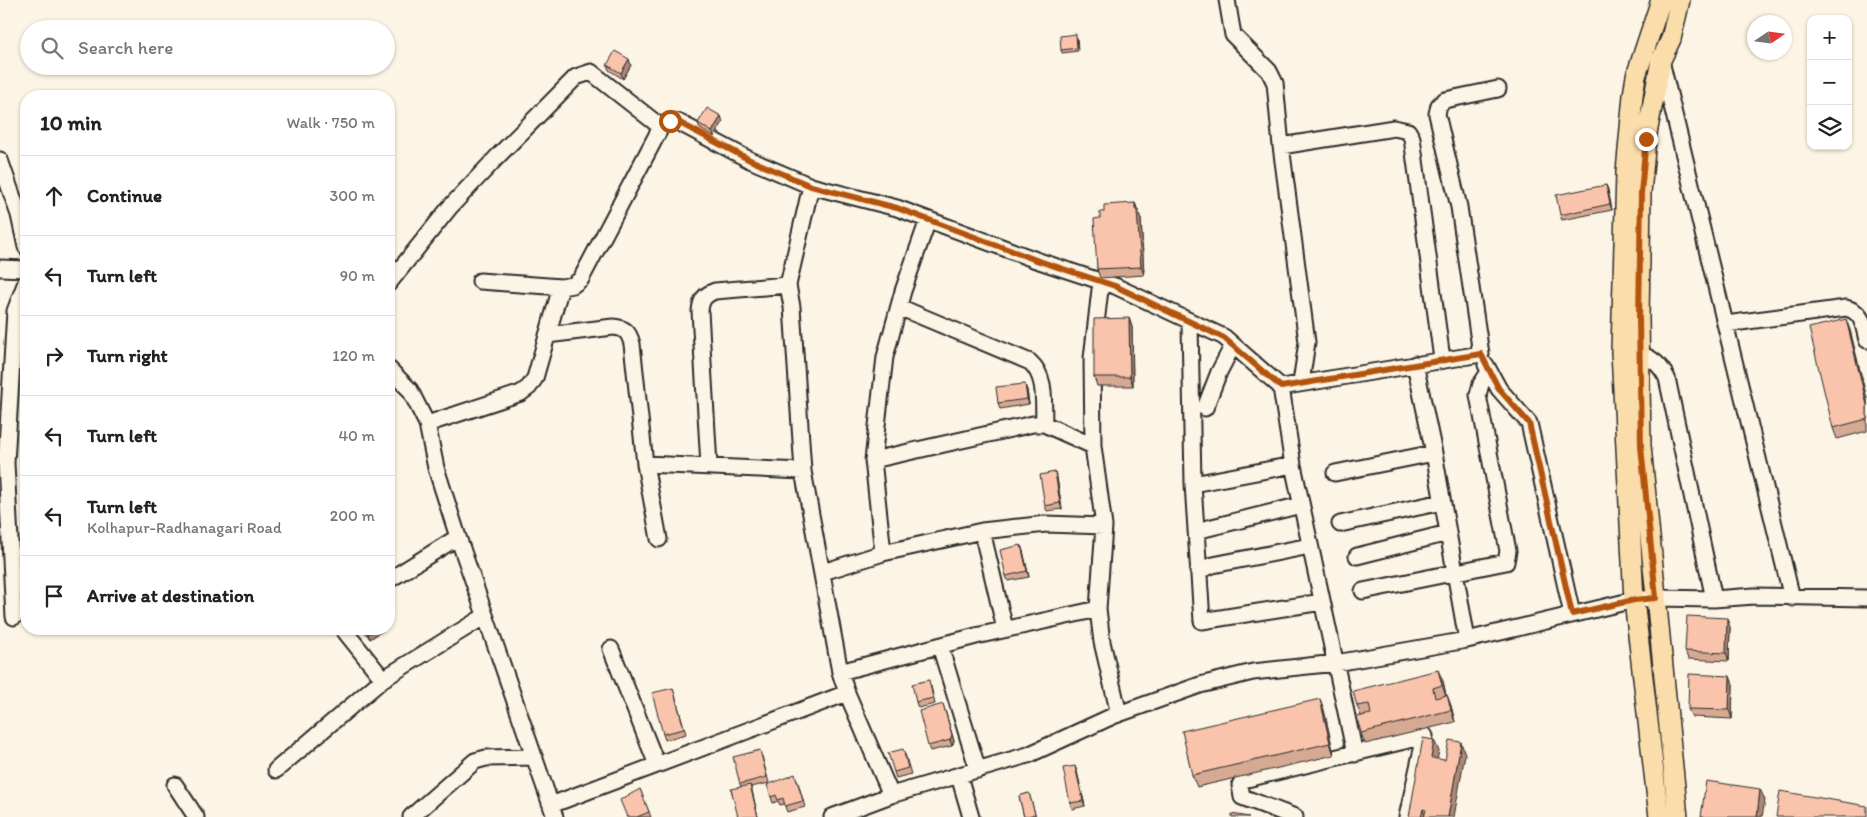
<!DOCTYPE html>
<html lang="en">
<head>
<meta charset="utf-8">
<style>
	:root { --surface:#fff; --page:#f6f6f6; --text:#222; --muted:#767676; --line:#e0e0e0 }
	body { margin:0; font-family:Itim,sans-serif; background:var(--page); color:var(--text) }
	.controls { position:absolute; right:15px; top:15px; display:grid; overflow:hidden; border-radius:10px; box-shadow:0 1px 4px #0004 }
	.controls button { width:45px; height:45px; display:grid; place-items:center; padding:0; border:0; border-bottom:1px solid var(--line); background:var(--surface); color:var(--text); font:25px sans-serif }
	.compass { position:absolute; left:1747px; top:15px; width:45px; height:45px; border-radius:50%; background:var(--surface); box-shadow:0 1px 4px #0004; rotate:77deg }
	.stop { position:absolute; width:15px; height:15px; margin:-11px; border:4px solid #b45309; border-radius:50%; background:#fff }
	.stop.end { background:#b45309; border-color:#fff; box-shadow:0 1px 5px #0008 }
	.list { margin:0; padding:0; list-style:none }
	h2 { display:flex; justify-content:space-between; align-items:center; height:65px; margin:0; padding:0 20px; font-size:21px }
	h2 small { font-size:16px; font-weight:400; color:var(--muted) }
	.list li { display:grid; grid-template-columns:32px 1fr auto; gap:15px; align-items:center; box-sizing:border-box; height:80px; padding:0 20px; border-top:1px solid var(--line) }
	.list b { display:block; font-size:19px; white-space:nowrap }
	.list p { margin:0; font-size:16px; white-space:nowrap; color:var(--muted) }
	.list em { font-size:16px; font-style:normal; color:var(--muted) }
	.icon { flex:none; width:28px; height:28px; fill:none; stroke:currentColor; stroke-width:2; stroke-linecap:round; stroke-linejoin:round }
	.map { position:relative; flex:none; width:1867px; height:817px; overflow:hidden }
	.search { position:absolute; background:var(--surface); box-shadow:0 1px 4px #0004; left:20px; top:20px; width:375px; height:55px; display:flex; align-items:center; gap:12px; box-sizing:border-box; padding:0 18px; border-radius:28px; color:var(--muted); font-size:19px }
	.panel { position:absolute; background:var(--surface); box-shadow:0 1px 4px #0004; left:20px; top:90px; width:375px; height:545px; border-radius:20px }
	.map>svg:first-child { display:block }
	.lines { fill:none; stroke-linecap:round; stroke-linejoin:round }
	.minor-casing { stroke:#2b2b2b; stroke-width:19 }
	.major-casing { stroke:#2b2b2b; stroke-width:22 }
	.minor { stroke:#fcf5e5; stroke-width:15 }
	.major { stroke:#fbddab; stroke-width:19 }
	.wall { fill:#d6a993; stroke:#2b2b2b }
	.shaded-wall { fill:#ae8978; stroke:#2b2b2b }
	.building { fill:#f9c4ab; stroke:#2b2b2b }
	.route { stroke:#b45309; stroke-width:6 }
</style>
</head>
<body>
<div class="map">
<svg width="1867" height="817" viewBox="0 0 1867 817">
	<rect width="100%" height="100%" fill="#fcf5e5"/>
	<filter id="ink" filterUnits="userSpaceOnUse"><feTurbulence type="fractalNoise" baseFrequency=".02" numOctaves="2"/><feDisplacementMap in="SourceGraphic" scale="10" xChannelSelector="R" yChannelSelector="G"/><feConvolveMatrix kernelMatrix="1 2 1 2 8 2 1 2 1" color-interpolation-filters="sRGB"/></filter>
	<g filter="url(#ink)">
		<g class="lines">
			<defs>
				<path id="minor" d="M1227,0L1233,35L1269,71L1275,83L1281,146L1307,342L1301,383
					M1662,65L1792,598
					M1281,146L1394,128L1408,131L1412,138L1442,359
					M0,160L19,215L26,247
					M811,186L788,285L792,307L803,471L840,672L847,693L891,795
					M0,268L26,269
					M480,281L561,287L573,285L581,279L661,127L670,121L678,122L750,160L811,186L897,208L1036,260L1115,286L1224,337L1281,387L1293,465L1355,754
					M1101,281L1092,358L1093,446L1104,526L1098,609L1102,642L1119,714
					M389,283L450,207L499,155L576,77L591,72L661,127
					M899,307L1030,362C1047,377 1043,403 1044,424
					M1190,323L1193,484L1202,621L1322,602
					M1726,324L1846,308C1863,312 1863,325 1867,340
					M547,335L613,327C625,328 629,332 632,344L645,464L659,539
					M1640,354C1654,359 1660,365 1667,378L1714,599
					M1415,364L1434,453L1467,640
					M1486,365L1499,389L1529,423L1572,614
					M389,369L410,390L427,424L436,468L458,537L555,817
					M1281,387L1481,354L1459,207L1437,114L1439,105L1445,100L1498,89
					M1205,408L1219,372L1233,345
					M427,424L521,393L529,387L535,378L561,287
					M873,460L1033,424H1044L1093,446
					M645,464L803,471
					M709,466L700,311C701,300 704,295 715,291L788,285
					M1335,473L1434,453
					M1193,484L1293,465
					M1340,524L1442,502
					M982,531L1005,629
					M1196,531L1301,505
					M883,553L982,531L1046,524L1104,526
					M1357,556L1448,533
					M1198,571L1213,565L1310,546
					M823,572L883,553L873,460L885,357L903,291L928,220
					M389,580L458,537
					M1363,591L1506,562L1508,551L1478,395L1481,384L1489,372
					M14,617L6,463L15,311L26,282
					M343,629L383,679
					M940,646L978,770
					M611,649L657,765
					M840,672L976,636L1098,609
					M276,770L383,679L485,616
					M959,776L971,817
					M175,785L196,817
					M551,805L847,693
					M411,817L475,761L486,758L534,757
					M832,817L891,795L1028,755L1113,716L1200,685L1253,672L1336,663L1467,640L1634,600L1656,598L1714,599L1754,596L1867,598
					M1295,817L1242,797L1240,785L1243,780L1425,736L1407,817"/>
				<path id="major" d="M1659,817L1634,600L1621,352L1626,172L1633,95L1636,76L1661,0
					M1678,817L1641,446L1639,318L1641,193L1646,139L1661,60L1671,39L1680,0"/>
			</defs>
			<!-- minor casing -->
			<use href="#minor" class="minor-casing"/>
			<!-- major casing -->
			<use href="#major" class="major-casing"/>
			<!-- minor -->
			<use href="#minor" class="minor"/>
			<!-- major -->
			<use href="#major" class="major"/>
		</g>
		<!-- wall -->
		<path class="wall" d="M1077,37L1078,51L1062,53L1061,50Z
			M607,65H631L623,79L609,70Z
			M723,122L714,137L700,129L698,123Z
			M1606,185L1608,190L1612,210L1562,220L1560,215Z
			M1135,203L1141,219L1144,275L1100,278L1097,269L1100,218L1104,212Z
			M1129,318L1132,327L1133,386H1097L1094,377Z
			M1850,330L1867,399V431L1837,439L1833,428Z
			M1027,390L1029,404L1000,409L998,403Z
			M1057,478L1062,509L1047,511L1045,506Z
			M1023,551L1029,577L1008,581L1006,576Z
			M1730,627L1729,661L1688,659L1685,651Z
			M363,629H385L370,639Z
			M1443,681L1446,695H1447L1451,706L1455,722L1365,744L1361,733V716L1357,706Z
			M1733,684L1732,719L1692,717L1688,709Z
			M931,686L935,704L918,708L916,702Z
			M673,688L686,734L665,740L663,734Z
			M1320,699L1324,710L1334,755L1197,787L1192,775Z
			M945,710L954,741L952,746L930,751L928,746Z
			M905,754L911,774L896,778L894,772Z
			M762,756L769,783L751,787L752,790L741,787L740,784Z
			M1075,766L1077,772L1085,806L1072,809L1070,803Z
			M797,779L805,807L787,812L784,804L780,805L778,801L773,803L771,797Z
			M640,789L651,817H626Z
			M1029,793L1036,817H1024L1019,796Z"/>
		<!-- shaded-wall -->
		<path class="shaded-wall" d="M629,59L631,65L623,79L621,73Z
			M721,116L723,122L714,137L712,132Z
			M1606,185L1608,190L1612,210L1610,204Z
			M1135,203L1141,219L1144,275L1141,267Z
			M1129,318L1132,327L1133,386L1130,377Z
			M1846,319L1850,330L1867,399V405Z
			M1025,384L1027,390L1029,404L1027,399Z
			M1055,472L1057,478L1062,509L1060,503Z
			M1021,545L1023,551L1029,577L1027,571Z
			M1727,618L1730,627L1729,661L1726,653Z
			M375,629H385L370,639L368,634Z
			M1438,670L1443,681L1446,696L1442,685Z
			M1730,676L1733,684L1732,719L1729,710Z
			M1447,695L1451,706L1455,722L1451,710Z
			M1320,699L1324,710L1334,755L1330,743Z
			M943,704L954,741L952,746L950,740Z
			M1434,740L1439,751L1435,769L1431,758Z
			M1461,742L1465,754L1454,817H1448Z
			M1075,766L1077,772L1085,806L1083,801Z
			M750,785L752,790L758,817Z
			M1760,789L1765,800L1762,817H1757Z
			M1423,809L1426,817H1421Z"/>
		<!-- building -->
		<path class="building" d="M1076,34L1077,48L1061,50L1060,36Z
			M615,51L629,59L621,73L607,65Z
			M707,108L721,116L712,132L698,123Z
			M1606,185L1610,204L1560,215L1556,195Z
			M1135,203V209L1137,211L1141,267L1097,269L1094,219L1100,218V212H1104V205Z
			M1129,318L1130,377H1094V319Z
			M1846,319L1867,405V419L1833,428L1809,328Z
			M1025,384L1027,399L998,403L996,387Z
			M1055,472L1060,503L1045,506L1040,475Z
			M1021,545L1027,571L1006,576L1000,550Z
			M1687,616L1727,618L1726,653L1685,651Z
			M365,629H375L368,634Z
			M1438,670L1442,685L1433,688L1435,698L1447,695L1451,710L1361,733L1357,717L1371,714L1369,704L1357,706L1353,691Z
			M1689,674L1730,676L1729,710L1688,709Z
			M929,680L933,698L916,702L912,684Z
			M673,688L684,729L663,734L652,693Z
			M1320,699L1330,743L1192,775L1182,731Z
			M943,704L952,735L950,740L928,746L919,711Z
			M1423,738L1434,740L1431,758L1445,760L1449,740L1461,742L1448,817H1424L1426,810L1423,809L1421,817H1409Z
			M903,749L908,768L894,772L888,753Z
			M760,750L767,777L740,784L733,757Z
			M1075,766L1083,801L1070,803L1063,768Z
			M795,774L803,801L785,806L783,798L778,800L776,795L771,797L767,785Z
			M1706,781L1760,789L1757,817H1701Z
			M750,785L758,817H738L731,789Z
			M640,789L649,812L637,817H627L620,800Z
			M1780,791L1867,806V817H1776Z
			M1029,793L1035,814L1024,817L1019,796Z
			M1232,814L1249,817H1232Z"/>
	</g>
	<g class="lines" filter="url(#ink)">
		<!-- route -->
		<path class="route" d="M670,121L678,122L750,160L811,186L897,208L1036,260L1115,286L1224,338L1281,387L1481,354L1499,389L1529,423L1572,614L1634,600L1656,598L1641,446L1639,318L1641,193L1646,139"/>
	</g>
</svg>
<div class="controls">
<button>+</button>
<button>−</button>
<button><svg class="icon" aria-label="layers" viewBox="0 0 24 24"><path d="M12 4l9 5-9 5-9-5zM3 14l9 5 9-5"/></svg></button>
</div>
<svg class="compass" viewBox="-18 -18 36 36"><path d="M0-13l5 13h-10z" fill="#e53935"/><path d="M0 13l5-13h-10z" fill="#767676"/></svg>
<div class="stop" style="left:670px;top:121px"></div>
<div class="stop end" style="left:1646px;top:139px"></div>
<div class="search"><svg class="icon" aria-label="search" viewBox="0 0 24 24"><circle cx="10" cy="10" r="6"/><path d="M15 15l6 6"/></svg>Search here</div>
<section class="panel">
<h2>10 min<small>Walk · 750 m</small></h2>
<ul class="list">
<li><svg class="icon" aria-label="ahead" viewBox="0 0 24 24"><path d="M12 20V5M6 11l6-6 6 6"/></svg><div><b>Continue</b></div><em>300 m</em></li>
<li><svg class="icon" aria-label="left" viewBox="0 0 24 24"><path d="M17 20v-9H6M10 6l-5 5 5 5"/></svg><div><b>Turn left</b></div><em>90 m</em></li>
<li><svg class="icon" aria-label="right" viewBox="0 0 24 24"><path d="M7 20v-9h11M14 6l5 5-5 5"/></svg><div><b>Turn right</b></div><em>120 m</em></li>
<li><svg class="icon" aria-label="left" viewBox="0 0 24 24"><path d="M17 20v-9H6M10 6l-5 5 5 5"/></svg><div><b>Turn left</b></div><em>40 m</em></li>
<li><svg class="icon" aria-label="left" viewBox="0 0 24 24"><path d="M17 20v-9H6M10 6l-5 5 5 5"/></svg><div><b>Turn left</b><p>Kolhapur-Radhanagari Road</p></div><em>200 m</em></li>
<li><svg class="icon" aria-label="arrive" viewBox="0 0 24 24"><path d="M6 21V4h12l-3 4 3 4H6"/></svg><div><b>Arrive at destination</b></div></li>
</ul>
</section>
</div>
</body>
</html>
